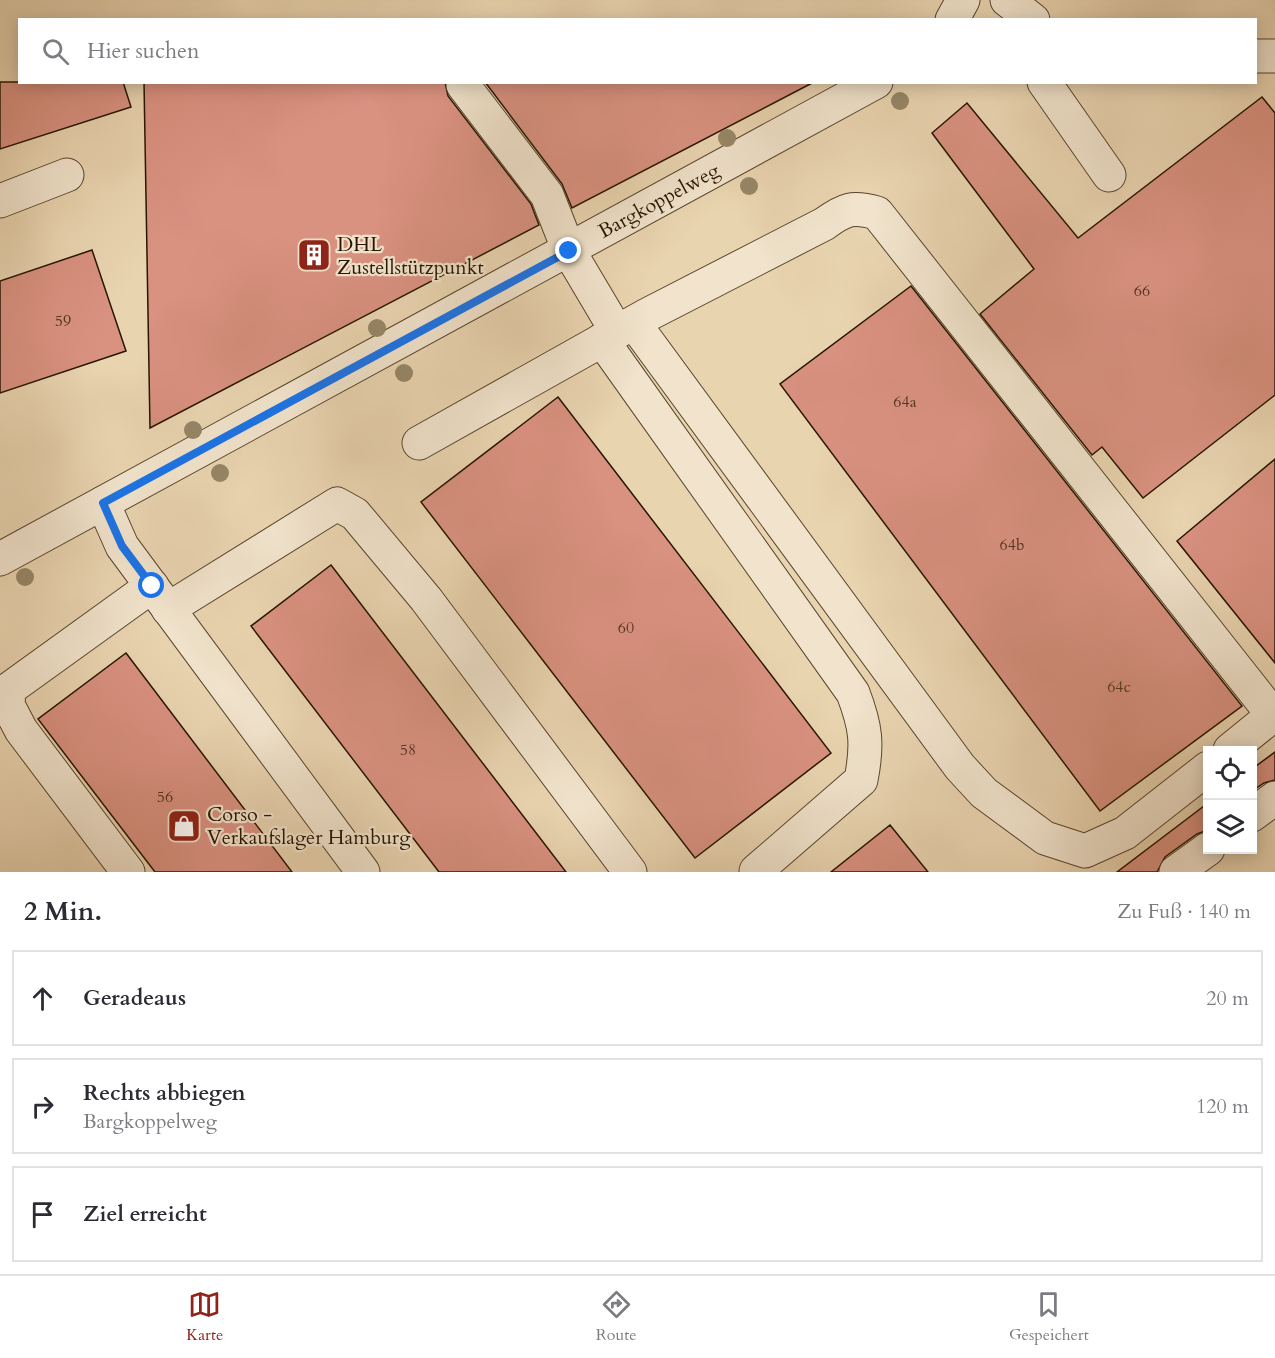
<!DOCTYPE html>
<html lang="de">
<head>
<meta charset="utf-8">
<style>
	:root { --surface:#fff; --page:#f7f7f7; --text:#2b2b33; --muted:#7c7c81; --line:#e1e1e2; --accent:#8f2418 }
	body { margin:0; font-family:Cardo,serif; background:var(--page); color:var(--text) }
	.controls { position:absolute; right:18px; bottom:18px; display:grid; overflow:hidden; border-radius:0px; box-shadow:0 3px 15px #0003 }
	.controls button { width:54px; height:54px; display:grid; place-items:center; padding:0; border:0; border-bottom:2px solid var(--line); background:var(--surface); color:var(--text); font:30px sans-serif }
	.stop { position:absolute; width:18px; height:18px; margin:-14px; border:4px solid #1a73e8; border-radius:50%; background:#fff }
	.stop.end { background:#1a73e8; border-color:#fff; box-shadow:0 2px 6px #0008 }
	.list { margin:0; padding:0; list-style:none }
	h2 { display:flex; justify-content:space-between; align-items:center; height:78px; margin:0; padding:0 24px; font-size:26px }
	h2 small { font-size:20px; font-weight:400; color:var(--muted) }
	.list li { display:grid; grid-template-columns:39px 1fr auto; gap:18px; align-items:center; box-sizing:border-box; height:96px; margin:0 12px 12px; padding:0 12px; border:2px solid var(--line); border-radius:0px }
	.list b { display:block; font-size:22px; white-space:nowrap }
	.list p { margin:0; font-size:20px; white-space:nowrap; color:var(--muted) }
	.list em { font-size:20px; font-style:normal; color:var(--muted) }
	.icon { flex:none; width:33px; height:33px; fill:none; stroke:currentColor; stroke-width:2; stroke-linecap:round; stroke-linejoin:round }
	.map { position:relative; flex:none; width:1275px; height:872px; overflow:hidden }
	.search { position:absolute; background:var(--surface); box-shadow:0 3px 15px #0003; left:18px; right:18px; top:18px; height:66px; display:flex; align-items:center; gap:15px; box-sizing:border-box; padding:0 21px; border-radius:0px; color:var(--muted); font-size:22px }
	.sheet { height:402px; background:var(--surface) }
	nav { display:flex; justify-content:space-around; align-items:center; box-sizing:border-box; height:84px; border-top:2px solid var(--line); background:var(--surface); font-size:16px; color:var(--muted) }
	nav a { display:grid; justify-items:center; gap:3px }
	nav .on { color:var(--accent) }
	.map>svg:first-child { display:block }
	.building { fill:#d99180; stroke:#271501; stroke-width:1.5 }
	.lines { fill:none; stroke-linecap:round; stroke-linejoin:round }
	.minor-casing { stroke:#58452d; stroke-width:35 }
	.minor { stroke:#f1e3cc; stroke-width:33 }
	.tree { fill:#968666 }
	.route { stroke:#1a73e8; stroke-width:8 }
	.labels { text-anchor:middle; stroke-width:4.5; stroke-linejoin:round; paint-order:stroke }
	.number-label { font-size:16px; fill:#543421 }
	.street-label { font-size:20px; fill:#271501; stroke:#f1e3cc }
	.poi-label { font-size:20px; fill:#271501; stroke:#f1e3cc; text-anchor:start }
</style>
</head>
<body>
<div class="map">
<svg width="1275" height="872" viewBox="0 0 1275 872">
	<rect width="100%" height="100%" fill="#e9d4b0"/>
	<filter id="stains"><feTurbulence type="fractalNoise" baseFrequency=".00333" numOctaves="4"/><feColorMatrix values="0 0 0 0 .2 0 0 0 0 .09 0 0 0 0 .02 0 0 0 .5 -.17"/></filter>
	<radialGradient id="worn" r=".72"><stop offset=".6" stop-color="#630" stop-opacity="0"/><stop offset="1" stop-color="#630" stop-opacity=".3"/></radialGradient>
	<!-- building -->
	<path class="building" d="M0,82H123L131,107L0,149Z
		M144,82H445L448,96L531,204L539,225L150,428Z
		M485,82H814L572,208L562,184Z
		M1262,97L1275,113V395L1143,498L1102,447L1092,455L980,314L1034,269L932,133L967,103L1078,238Z
		M92,250L126,351L0,393V281Z
		M911,286L1242,706L1100,811L780,384Z
		M558,397L831,753L695,858L421,502Z
		M1275,459V663L1177,541Z
		M331,565L566,872H439L251,626Z
		M126,653L292,872H155L38,719Z
		M1275,752V780L1264,783L1252,791V769Z
		M1208,803V830L1197,834L1165,857L1157,872H1117Z
		M890,825L928,872H831Z"/>
	<g class="lines">
		<defs>
			<g id="minor">
				<path d="M1007,0L1033,20"/>
				<path d="M952,20L963,0"/>
				<path d="M1256,56H1275"/>
				<path d="M1044,82L1109,175"/>
				<path d="M463,85L547,195L569,251L617,332"/>
				<path d="M0,201L67,175"/>
				<path d="M634,323L960,767L984,793L1045,838L1085,851L1125,833L1208,768"/>
				<path d="M602,340L853,693C866,727 868,744 861,780L756,871"/>
				<path d="M419,443L647,315L824,224C845,209 852,206 877,213L1273,715L1230,750"/>
				<path d="M103,503L122,546L363,872"/>
				<path id="s1" d="M0,559L876,82"/>
				<path d="M168,609L337,504L355,514L426,599L630,872"/>
				<path d="M1252,815L1275,798"/>
				<path d="M128,872L21,730L8,705L9,689L152,586"/>
				<path d="M1176,872L1208,849"/>
			</g>
		</defs>
		<!-- minor casing -->
		<use href="#minor" class="minor-casing"/>
		<!-- minor -->
		<use href="#minor" class="minor"/>
	</g>
	<!-- trees -->
	<g class="tree">
		<circle cx="900" cy="101" r="9"/>
		<circle cx="727" cy="138" r="9"/>
		<circle cx="749" cy="186" r="9"/>
		<circle cx="377" cy="328" r="9"/>
		<circle cx="404" cy="373" r="9"/>
		<circle cx="193" cy="430" r="9"/>
		<circle cx="220" cy="473" r="9"/>
		<circle cx="25" cy="577" r="9"/>
	</g>
	<g class="lines">
		<!-- route -->
		<path class="route" d="M152,586L122,546L103,503L569,251"/>
	</g>
	<!-- icons -->
	<defs>
		<symbol id="building-square" viewBox="-11 -11 22 22"><rect x="-9" y="-9" width="18" height="18" rx="4" fill="#8f2418" stroke="#f1e3cc"/><path d="M-4-6H4V6H1V3H-1V6H-4ZM-2.5-4.3h1.7v1.8h-1.7ZM.8-4.3h1.7v1.8H.8ZM-2.5-1h1.7V.8h-1.7ZM.8-1h1.7V.8H.8Z" fill="#fff"/></symbol>
		<symbol id="shop-square" viewBox="-11 -11 22 22"><rect x="-9" y="-9" width="18" height="18" rx="4" fill="#8f2418" stroke="#f1e3cc"/><path d="M-5-2.5h2.3a2.7 3.5 0 0 1 5.4 0H5L5.5 6h-11ZM-1.5-2.5h3a1.5 2.3 0 0 0-3 0Z" fill="#fff"/></symbol>
	</defs>
	<g fill-rule="evenodd">
		<use href="#building-square" x="295" y="236" width="38" height="38"/>
		<use href="#shop-square" x="165" y="807" width="38" height="38"/>
	</g>
	<g class="labels">
		<!-- number labels -->
		<g class="number-label">
			<text x="1142" y="296">66</text>
			<text x="63" y="326">59</text>
			<text x="905" y="407">64a</text>
			<text x="1012" y="550">64b</text>
			<text x="626" y="633">60</text>
			<text x="1119" y="692">64c</text>
			<text x="408" y="755">58</text>
			<text x="165" y="802">56</text>
		</g>
		<!-- street labels -->
		<g class="street-label">
			<text dy="7" stroke="none"><textPath href="#s1" startOffset="750">Bargkoppelweg</textPath></text>
		</g>
		<!-- poi labels -->
		<g class="poi-label">
			<text x="337" y="251">DHL<tspan x="337" dy="23">Zustellstützpunkt</tspan></text>
			<text x="207" y="821">Corso -<tspan x="207" dy="23">Verkaufslager Hamburg</tspan></text>
		</g>
	</g>
	<rect width="100%" height="100%" filter="url(#stains)"/>
	<rect width="100%" height="100%" fill="url(#worn)"/>
</svg>
<div class="controls">
<button><svg class="icon" aria-label="locate" viewBox="0 0 24 24"><circle cx="12" cy="12" r="6"/><path d="M12 2v4M12 18v4M2 12h4M18 12h4"/></svg></button>
<button><svg class="icon" aria-label="layers" viewBox="0 0 24 24"><path d="M12 4l9 5-9 5-9-5zM3 14l9 5 9-5"/></svg></button>
</div>
<div class="stop" style="left:152px;top:586px"></div>
<div class="stop end" style="left:569px;top:251px"></div>
<div class="search"><svg class="icon" aria-label="search" viewBox="0 0 24 24"><circle cx="10" cy="10" r="6"/><path d="M15 15l6 6"/></svg>Hier suchen</div>
</div>
<section class="sheet">
<h2>2 Min.<small>Zu Fuß · 140 m</small></h2>
<ul class="list">
<li><svg class="icon" aria-label="ahead" viewBox="0 0 24 24"><path d="M12 20V5M6 11l6-6 6 6"/></svg><div><b>Geradeaus</b></div><em>20 m</em></li>
<li><svg class="icon" aria-label="right" viewBox="0 0 24 24"><path d="M7 20v-9h11M14 6l5 5-5 5"/></svg><div><b>Rechts abbiegen</b><p>Bargkoppelweg</p></div><em>120 m</em></li>
<li><svg class="icon" aria-label="arrive" viewBox="0 0 24 24"><path d="M6 21V4h12l-3 4 3 4H6"/></svg><div><b>Ziel erreicht</b></div></li>
</ul>
</section>
<nav>
<a class="on"><svg class="icon" aria-label="map" viewBox="0 0 24 24"><path d="M3 6l6-2 6 2 6-2v14l-6 2-6-2-6 2zM9 4v14M15 6v14"/></svg>Karte</a>
<a><svg class="icon" aria-label="directions" viewBox="0 0 24 24"><path d="M12 3l9 9-9 9-9-9zM9 14v-3h6M13 9l2 2-2 2"/></svg>Route</a>
<a><svg class="icon" aria-label="saved" viewBox="0 0 24 24"><path d="M7 4h10v16l-5-4-5 4z"/></svg>Gespeichert</a>
</nav>
</body>
</html>
